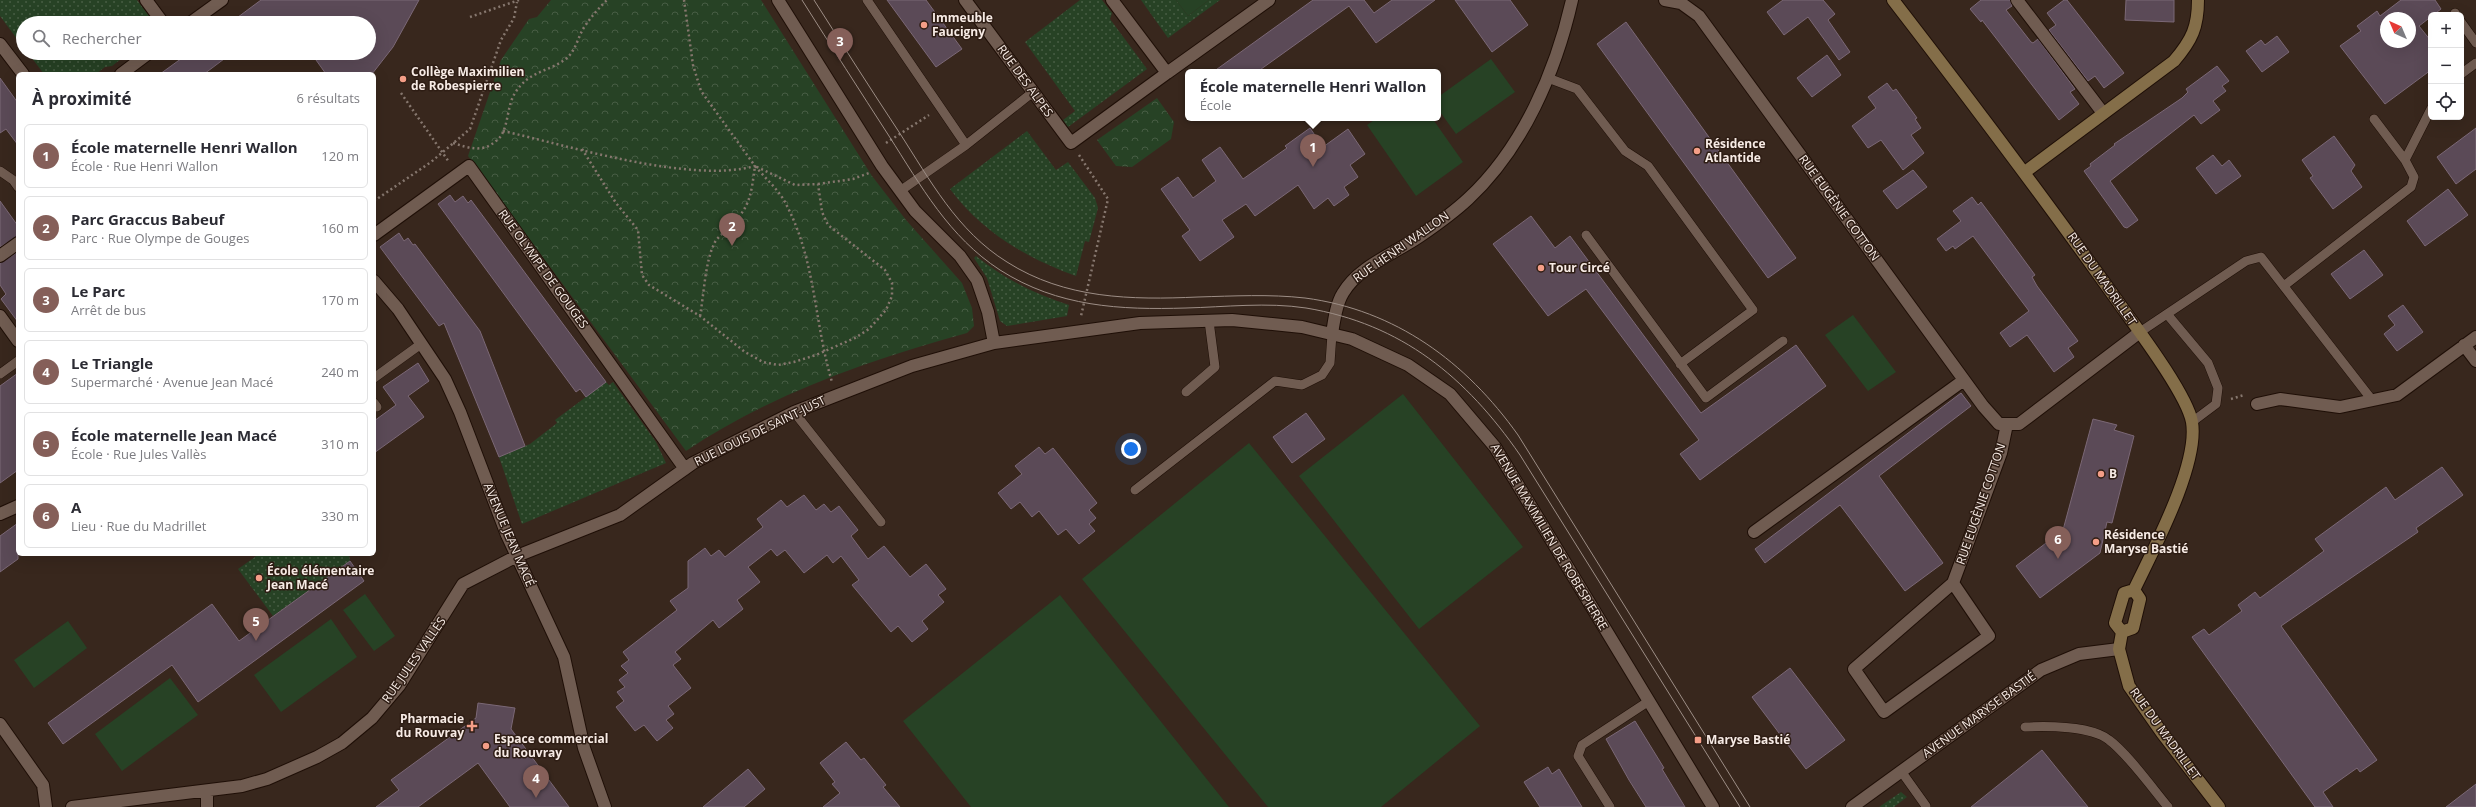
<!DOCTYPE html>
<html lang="fr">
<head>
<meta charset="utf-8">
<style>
	:root { --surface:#fff; --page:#f2f2f3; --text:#2b2b33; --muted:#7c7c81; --line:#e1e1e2; --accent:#855f59 }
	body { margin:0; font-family:"Open Sans",sans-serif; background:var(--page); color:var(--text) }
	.controls { position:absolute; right:12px; top:12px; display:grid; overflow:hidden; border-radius:6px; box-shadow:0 4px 16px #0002 }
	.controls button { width:36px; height:36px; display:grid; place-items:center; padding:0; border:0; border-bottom:1px solid var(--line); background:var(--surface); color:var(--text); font:20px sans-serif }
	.compass { position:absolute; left:2380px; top:12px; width:36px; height:36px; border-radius:50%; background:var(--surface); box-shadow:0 4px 16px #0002; rotate:316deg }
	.you { position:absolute; left:1131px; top:449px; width:14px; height:14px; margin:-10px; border:3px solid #fff; border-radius:50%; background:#1a73e8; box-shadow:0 0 0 6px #1a73e833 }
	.badge { display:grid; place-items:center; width:26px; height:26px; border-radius:50%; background:var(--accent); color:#fff; font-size:13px; font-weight:700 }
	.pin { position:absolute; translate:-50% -33px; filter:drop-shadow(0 1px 2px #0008) }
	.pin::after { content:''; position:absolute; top:21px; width:14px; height:12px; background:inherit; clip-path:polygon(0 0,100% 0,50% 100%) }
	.popup { position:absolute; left:1185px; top:69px; width:256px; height:52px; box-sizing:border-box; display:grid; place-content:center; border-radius:6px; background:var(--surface); filter:drop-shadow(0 1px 3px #0005); font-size:13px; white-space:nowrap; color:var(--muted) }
	.popup b { font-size:15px; color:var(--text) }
	.popup::after { content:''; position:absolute; left:50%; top:100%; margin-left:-8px; border:8px solid transparent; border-top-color:var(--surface) }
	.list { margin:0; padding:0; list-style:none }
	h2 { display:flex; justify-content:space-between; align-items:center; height:52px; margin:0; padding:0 16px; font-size:17px }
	h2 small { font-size:13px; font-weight:400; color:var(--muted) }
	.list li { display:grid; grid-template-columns:26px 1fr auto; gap:12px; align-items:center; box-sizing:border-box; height:64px; margin:0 8px 8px; padding:0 8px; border:1px solid var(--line); border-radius:6px }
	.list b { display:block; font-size:15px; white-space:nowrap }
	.list p { margin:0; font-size:13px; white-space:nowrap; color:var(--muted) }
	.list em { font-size:13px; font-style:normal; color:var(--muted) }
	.icon { flex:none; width:22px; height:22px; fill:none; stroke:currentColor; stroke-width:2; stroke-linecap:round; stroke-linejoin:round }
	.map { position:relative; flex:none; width:2476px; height:807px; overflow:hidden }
	.search { position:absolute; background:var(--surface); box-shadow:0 4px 16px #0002; left:16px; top:16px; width:360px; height:44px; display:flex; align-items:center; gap:10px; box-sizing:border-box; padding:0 14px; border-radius:22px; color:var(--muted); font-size:15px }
	.panel { position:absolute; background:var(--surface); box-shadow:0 4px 16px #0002; left:16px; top:72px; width:360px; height:484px; border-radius:6px }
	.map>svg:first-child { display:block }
	.grass { fill:url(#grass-dots) }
	.park { fill:url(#park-crowns) }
	.pitch { fill:#274225 }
	.building { fill:#5b4a57; stroke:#7b6876; fill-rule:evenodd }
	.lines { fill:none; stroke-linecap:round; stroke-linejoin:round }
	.lane-casing { stroke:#1f0f07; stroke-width:10 }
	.street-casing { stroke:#1f0f07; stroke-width:14 }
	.secondary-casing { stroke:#1f0f07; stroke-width:14 }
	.path { stroke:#86776e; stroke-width:2.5; stroke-dasharray:2 3; stroke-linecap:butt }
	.lane { stroke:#705c51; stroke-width:9 }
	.street { stroke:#705c51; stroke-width:12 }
	.secondary { stroke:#846e49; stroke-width:12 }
	.tram { stroke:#9d8e86; stroke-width:1 }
	.poi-dot { fill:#f49e87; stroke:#2e1d14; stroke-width:1.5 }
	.labels { text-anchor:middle; stroke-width:3; stroke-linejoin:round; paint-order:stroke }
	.poi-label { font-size:12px; font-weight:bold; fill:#f7ebe5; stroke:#2e1d14; text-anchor:start }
	.street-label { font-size:12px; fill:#f7ebe5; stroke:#2e1d14 }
</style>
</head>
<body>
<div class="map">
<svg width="2476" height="807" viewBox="0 0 2476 807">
	<defs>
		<pattern id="grass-dots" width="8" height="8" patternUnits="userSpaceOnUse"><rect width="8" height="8" fill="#274225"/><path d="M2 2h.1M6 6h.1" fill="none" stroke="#475d44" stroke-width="1.8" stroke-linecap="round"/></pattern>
		<pattern id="park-crowns" width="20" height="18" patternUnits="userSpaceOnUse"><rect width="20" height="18" fill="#274225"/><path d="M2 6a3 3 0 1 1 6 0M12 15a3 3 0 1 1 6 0" fill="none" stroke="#475d44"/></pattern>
	</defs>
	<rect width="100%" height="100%" fill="#38271d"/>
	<!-- grass -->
	<path class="grass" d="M0,0H137L149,16L143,20L144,23H23V47L0,16Z
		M1080,0H1102L1112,13L1110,19L1147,69L1068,127L1063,120L1075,111L1025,42Z
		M1141,0H1176L1188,16L1209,0H1220L1168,38Z
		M28,53H129L112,66L105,67L96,74H44Z
		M1027,131L1056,170L1068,162L1095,198L1098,208L1089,242L1085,241L1076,276C1026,258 982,232 950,189Z
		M976,256C1004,279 1035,294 1069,305L1067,316L1007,326L1000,321L987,278L974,258Z
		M606,382L609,385L613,382L656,442L666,463L522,524L499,457L530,444L557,423L555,420Z
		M259,554H349L350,561L273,616L238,569Z
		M1901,792L1907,797L1894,807H1879Z"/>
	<!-- park -->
	<path class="park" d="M551,0H761L872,176L906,220L962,283L972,308L974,326L967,333C871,359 769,395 686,451L468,156L501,60L529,19L537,17Z
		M1157,98L1174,122L1171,139L1132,167L1116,166L1097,140Z"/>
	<!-- pitch -->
	<path class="pitch" d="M1176,0H1209L1188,16Z
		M1491,59L1515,92L1456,134L1438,109V97Z
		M1377,118H1432L1463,162L1416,196L1367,125Z
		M1853,315L1896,372L1868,391L1825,335Z
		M1403,394L1523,547L1419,629L1299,476Z
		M1249,443L1480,726L1381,807H1268L1082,579Z
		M365,594L395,636L374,651L343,610Z
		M1060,595L1229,807H971L903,721Z
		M331,619L357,657L281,712L254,675Z
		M68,621L87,648L34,688L14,660Z
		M170,678L198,715L122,771L95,734Z"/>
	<!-- building -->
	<path class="building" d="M261,0H419L393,47L372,74H326L311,53H369V23H281L279,19L274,23H230Z
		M887,0H926L962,49L936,67Z
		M1313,0H1364L1374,13L1392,0H1435L1376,43L1349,6L1257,72H1213Z
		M1455,0H1510L1528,25L1492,52Z
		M1783,0H1823L1835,14L1828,20L1850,52L1839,60L1808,17L1784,35L1767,12Z
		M1981,0H2010L2012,6L2006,10L2031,42L2033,43L2038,39L2075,89L2070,92L2079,104L2059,120L1982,20L1981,22L1970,9Z
		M2064,0H2067L2124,73L2104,88L2095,76L2088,81L2049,30L2056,25L2047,13Z
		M2126,0H2174V22L2125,20Z
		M2401,0H2435L2441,9L2419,26L2431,41V70L2385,104L2340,46L2361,31L2357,26L2377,11L2380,16ZM2386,18H2410V42H2386Z
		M1626,22L1796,258L1768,278L1597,44Z
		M2277,36L2289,52L2262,72L2246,51L2261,40L2265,45Z
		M189,53H232L204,74H160Z
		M1827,55L1841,75L1812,97L1797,78Z
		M2217,66L2229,81L2222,86L2226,91L2213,101L2220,110L2201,124L2194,115L2110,181L2138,220L2127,228L2124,227L2084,171L2091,166L2090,164L2115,145L2114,144L2182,98L2188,92L2186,89Z
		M0,78L18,103V145L6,129L0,133Z
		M1887,83L1893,91L1896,89L1917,118L1915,119L1921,128L1911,135L1924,153L1903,170L1881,140L1868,148L1852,126L1876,108L1868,97Z
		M1310,128L1323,147L1348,129L1365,154L1350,165L1358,177L1344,187L1349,195L1334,206L1328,198L1314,209L1298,185L1255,216L1246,204L1222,220L1234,237L1200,261L1182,236L1190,230L1161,189L1178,177L1193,198L1216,181L1202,160L1220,147L1243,179L1287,148L1285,146Z
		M2476,128V169L2456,184L2437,157Z
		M2334,136L2355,165L2351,171L2362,187L2333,209L2310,178L2313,176L2302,160Z
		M2213,155L2222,166L2229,160L2241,176L2216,194L2196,168Z
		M1913,170L1927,187L1897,209L1883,191Z
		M2448,189L2468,215L2425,246L2407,221Z
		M450,195L455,202L463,196L468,203L471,200L606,382L586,397L580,389L576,392L438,204Z
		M1972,197L1978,205L1981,202L2010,241L2035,275L2032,277L2037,286L2078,341L2068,348L2074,357L2054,372L2027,335L2010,347L2000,333L2029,311L1973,236L1955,249L1953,246L1946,251L1937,239L1961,221L1953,211Z
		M0,201L18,226V236L0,247Z
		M1531,216L1555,248L1570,236L1701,413L1796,345L1826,386L1700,480L1680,454L1699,440L1586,289L1548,316L1493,244Z
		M399,233L404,241L408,238L413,245L415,244L480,331L525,446L499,457L444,323L439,326L380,247Z
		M2364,250L2383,275L2350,299L2331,274Z
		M18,252V322L1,299L6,294L0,285V263Z
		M2403,305L2423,332L2397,351L2384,334L2395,325L2388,316Z
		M418,363L429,381L408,396L424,417L374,453V421L396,405L383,387Z
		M18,373V470L0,483V386Z
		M1961,393L1971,406L1879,476L1943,563L1905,591L1840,505L1765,563L1755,549Z
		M1306,413L1325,439L1292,463L1273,437Z
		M2093,419L2117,425L2114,430L2134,436L2112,523L2107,522L2100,553L2040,598L2016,566L2063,530Z
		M1039,447L1045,454L1053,448L1097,503L1089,510L1096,518L1089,524L1095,531L1079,544L1066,529L1058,535L1039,511L1032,517L1020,502L1011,509L998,493L1022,474L1015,466Z
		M2442,467L2463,495L2416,528L2418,532L2281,626L2377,760L2360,772L2357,768L2323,792L2333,807H2315L2192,637L2204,629L2209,635L2242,611L2238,605L2255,592L2260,598L2324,551L2315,539L2386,487L2395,500Z
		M804,495L816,510L824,504L831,512L839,506L858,530L851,536L868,559L884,546L910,577L926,564L946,589L938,595L944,602L922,621L928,629L912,642L898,626L891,632L852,585L859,580L841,556L833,563L827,555L804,573L785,550L777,556L771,549L748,567L760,582L737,600L743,609L719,628L713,620L675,652L681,659L673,665L691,688L668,706L674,714L666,720L673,728L657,741L644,725L635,731L616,707L624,701L617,692L625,687L619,680L628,673L621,666L629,660L623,652L677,610L670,601L688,588V561L705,548L711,556L719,550L725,557L763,527L757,519L781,500L787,507Z
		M18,523V559L0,572V536Z
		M350,561L364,581L198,702L172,665L63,744L48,723L212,604L239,641Z
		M1790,668L1845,740L1806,769L1752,697Z
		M478,703L515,708L511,729L569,807H510L478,763L418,807H376L399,790L391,780L476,718Z
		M1635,721L1664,768L1662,769L1685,807H1646L1629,780L1606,739Z
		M846,742L861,760L864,758L886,785L883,787L900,807H823L840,793L832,784L835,782L820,763Z
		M2042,750L2088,807H1971Z
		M1548,767L1552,774L1559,769L1582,807H1540L1524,782Z
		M748,769L765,789L744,807H703Z
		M2476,784V807H2446Z"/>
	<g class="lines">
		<defs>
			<path id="lane" d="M867,0L966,145L1033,92
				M2455,13L2456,15
				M2461,22L2476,43
				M2461,74L2476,63
				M1548,78L1577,89L1625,151L1648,166L1753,310L1680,364
				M2374,119L2405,160
				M0,171L13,180L18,187
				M900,191L966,145
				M1586,235L1706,398L1783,341
				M2285,285L2411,187L2414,177L2405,160L2431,109
				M2167,314L2208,363L2218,388L2216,404L2192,422
				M2140,332L2246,261L2261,257L2372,400
				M0,374L18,361
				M374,378L421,344
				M1186,392L1215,367L1209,321
				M374,403L377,407
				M794,412L881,522
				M1135,490L1275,381L1302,385L1322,375L1330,363L1332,334
				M2025,727C2047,726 2091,726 2109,740C2127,753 2153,789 2168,807
				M1901,771L1926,806
				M1610,807L1578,756L1582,745L1649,701"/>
			<path id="street" d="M146,0L163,23
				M778,0L882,166L915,211L960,256L977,280L988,312L994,343L1140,323L1232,320L1302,327L1352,339L1408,365L1450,394L1495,447L1713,807
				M965,0L1071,143L1167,73L1112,0
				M1665,0L1681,3L1699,16L1983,406L1999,424H2019L2140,332
				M2017,0L2103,113
				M190,23L222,0
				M0,44L23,74
				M1167,73L1269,0
				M121,74L149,53
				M374,235L469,166L685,469
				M0,256L18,243
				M374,281L398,309L445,379L460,412L507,535L564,657L584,748L605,807
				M0,316L18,341
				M1332,334C1334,321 1336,304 1343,293C1359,266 1394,254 1420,236C1436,225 1454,212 1468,199C1523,148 1556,71 1572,0
				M2464,345L2476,361
				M2257,404L2280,399L2340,407L2397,395L2476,337
				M0,514L18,506
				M1754,532L1964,380
				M1953,583L1989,636L1884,712L1854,669L1953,583L2001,453L2007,424
				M0,724L43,785L46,807
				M72,807L242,786L267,779L317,757L342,743L372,718L399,686L463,584L517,556L620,515L693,463L794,412L912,366L994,343
				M207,807V791
				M1852,807L2041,670L2079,654L2119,649"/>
			<path id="secondary" d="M1893,0C1971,101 2047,202 2121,306C2139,331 2187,395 2192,422C2199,465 2153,550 2134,590L2124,593L2115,623L2122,632L2119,649L2129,686L2162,733L2219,807
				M2025,172L2174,61C2192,40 2198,27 2198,0
				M2122,632L2133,628L2140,599L2134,590"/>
		</defs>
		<!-- lane casing -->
		<use href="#lane" class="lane-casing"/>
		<!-- street casing -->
		<use href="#street" class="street-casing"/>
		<!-- secondary casing -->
		<use href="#secondary" class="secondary-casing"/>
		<!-- path -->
		<path class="path" d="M470,17L519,0
			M401,93L449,162
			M503,131C570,146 691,184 755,166L701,91L693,65L684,0
			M453,143C469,148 482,153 496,141C509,132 506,107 515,93C529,70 550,72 567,58C575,51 578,38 583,29C590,18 598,9 607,0
			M886,143L929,115
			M582,149L616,203L638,230L642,275L649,285L700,316L745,352L763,362L778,365L794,362L816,355L855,338L869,329L886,310L892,296V283L885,270L828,225L822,212L818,184L795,185L755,166
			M1079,155L1108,199L1081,316
			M818,184L853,179L869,173
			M374,201L431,162L470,129L501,40L514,18L517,2
			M700,316C704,294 705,263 714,244C717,237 725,232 731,226C751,205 751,194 755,166C765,178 779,190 786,204C816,261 814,322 832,382
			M2231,399L2244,395"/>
		<!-- lane -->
		<use href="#lane" class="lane"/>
		<!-- street -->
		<use href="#street" class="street"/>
		<!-- secondary -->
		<use href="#secondary" class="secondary"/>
		<!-- tram -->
		<path class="tram" d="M802,0C831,46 860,91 889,136C921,186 949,237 1000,270C1058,307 1120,310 1186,308C1225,307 1267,302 1306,308C1402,324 1466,377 1520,455L1740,807
			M814,0C842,44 870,88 899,132C930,180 957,231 1007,262C1065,299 1131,300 1198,297C1233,296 1270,294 1305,298C1396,310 1466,362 1518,435L1750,807"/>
	</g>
	<!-- markers -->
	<g class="poi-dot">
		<circle cx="924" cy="25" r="4"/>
		<circle cx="403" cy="79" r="4"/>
		<circle cx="1697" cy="151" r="4"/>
		<circle cx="1541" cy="268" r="4"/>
		<circle cx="2101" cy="474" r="4"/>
		<circle cx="2096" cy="542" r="4"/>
		<circle cx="259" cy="578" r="4"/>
		<path d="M470 720h4v4h4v4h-4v4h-4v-4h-4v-4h4z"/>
		<rect x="1694" y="736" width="8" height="8" rx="2"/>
		<circle cx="486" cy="746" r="4"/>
	</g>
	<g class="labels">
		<!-- poi labels -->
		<g class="poi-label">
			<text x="932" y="22">Immeuble<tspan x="932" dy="14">Faucigny</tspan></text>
			<text x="411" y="76">Collège Maximilien<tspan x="411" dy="14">de Robespierre</tspan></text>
			<text x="1705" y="148">Résidence<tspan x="1705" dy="14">Atlantide</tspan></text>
			<text x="1549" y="272">Tour Circé</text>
			<text x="2109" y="478">B</text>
			<text x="2104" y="539">Résidence<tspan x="2104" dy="14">Maryse Bastié</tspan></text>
			<text x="267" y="575">École élémentaire<tspan x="267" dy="14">Jean Macé</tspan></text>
			<text x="464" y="723" text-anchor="end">Pharmacie<tspan x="464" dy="14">du Rouvray</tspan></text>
			<text x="494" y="743">Espace commercial<tspan x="494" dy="14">du Rouvray</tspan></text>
			<text x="1706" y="744">Maryse Bastié</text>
		</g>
		<!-- street labels -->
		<g class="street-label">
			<text transform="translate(1025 81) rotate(54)" y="4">RUE DES ALPES</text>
			<text transform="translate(1839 208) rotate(54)" y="4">RUE EUGÈNIE COTTON</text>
			<text transform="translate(1401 247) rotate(-35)" y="4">RUE HENRI WALLON</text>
			<text transform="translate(543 269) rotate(54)" y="4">RUE OLYMPE DE GOUGES</text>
			<text transform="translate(2102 279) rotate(55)" y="4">RUE DU MADRILLET</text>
			<text transform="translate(760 431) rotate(-26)" y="4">RUE LOUIS DE SAINT-JUST</text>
			<text transform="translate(1981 504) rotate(-71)" y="4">RUE EUGÈNIE COTTON</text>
			<text transform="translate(509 535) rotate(67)" y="4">AVENUE JEAN MACÉ</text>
			<text transform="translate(1549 537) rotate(59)" y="4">AVENUE MAXIMILIEN DE ROBESPIERRE</text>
			<text transform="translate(414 660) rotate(-55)" y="4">RUE JULES VALLÈS</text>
			<text transform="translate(1979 715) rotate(-36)" y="4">AVENUE MARYSE BASTIÉ</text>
			<text transform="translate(2165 734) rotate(54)" y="4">RUE DU MADRILLET</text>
		</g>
	</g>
</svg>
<div class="controls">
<button>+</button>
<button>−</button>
<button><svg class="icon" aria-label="locate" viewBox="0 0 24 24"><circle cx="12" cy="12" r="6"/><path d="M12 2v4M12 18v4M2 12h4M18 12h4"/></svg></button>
</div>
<svg class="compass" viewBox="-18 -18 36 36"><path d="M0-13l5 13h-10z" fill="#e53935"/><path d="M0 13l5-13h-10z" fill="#7c7c81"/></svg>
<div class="you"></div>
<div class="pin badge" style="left:1313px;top:167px">1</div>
<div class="popup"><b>École maternelle Henri Wallon</b>École</div>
<div class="pin badge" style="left:732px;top:246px">2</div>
<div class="pin badge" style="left:840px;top:61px">3</div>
<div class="pin badge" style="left:536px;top:798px">4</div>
<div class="pin badge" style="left:256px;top:641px">5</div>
<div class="pin badge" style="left:2058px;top:559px">6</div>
<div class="search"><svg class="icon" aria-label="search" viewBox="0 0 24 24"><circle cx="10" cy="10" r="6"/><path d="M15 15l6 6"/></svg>Rechercher</div>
<section class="panel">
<h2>À proximité<small>6 résultats</small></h2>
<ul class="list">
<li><span class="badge">1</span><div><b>École maternelle Henri Wallon</b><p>École · Rue Henri Wallon</p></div><em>120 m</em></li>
<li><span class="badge">2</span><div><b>Parc Graccus Babeuf</b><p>Parc · Rue Olympe de Gouges</p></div><em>160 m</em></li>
<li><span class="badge">3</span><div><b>Le Parc</b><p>Arrêt de bus</p></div><em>170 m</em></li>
<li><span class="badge">4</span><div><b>Le Triangle</b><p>Supermarché · Avenue Jean Macé</p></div><em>240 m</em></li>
<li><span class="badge">5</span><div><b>École maternelle Jean Macé</b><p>École · Rue Jules Vallès</p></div><em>310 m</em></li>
<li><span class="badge">6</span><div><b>A</b><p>Lieu · Rue du Madrillet</p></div><em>330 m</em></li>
</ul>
</section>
</div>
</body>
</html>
